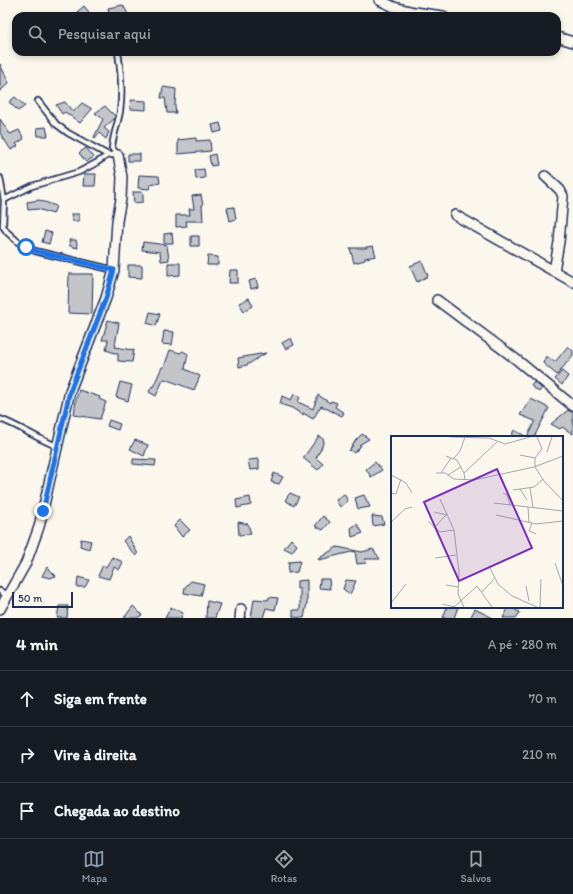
<!DOCTYPE html>
<html lang="pt">
<head>
<meta charset="utf-8">
<style>
	:root { --surface:#171b24; --page:#242831; --text:#f1f3f6; --muted:#9ea1a6; --line:#363941; --accent:#919bb2 }
	body { margin:0; font-family:Itim,sans-serif; background:var(--page); color:var(--text) }
	.scale { position:absolute; left:12px; bottom:10px; width:61px; box-sizing:border-box; padding-left:4px; border:2px solid #1b2f5e; border-top:0; font-size:11px; line-height:14px; white-space:nowrap; color:#1b2f5e; -webkit-text-stroke:3px #fbf7ec; paint-order:stroke }
	.stop { position:absolute; width:12px; height:12px; margin:-9px; border:3px solid #1a73e8; border-radius:50%; background:#fff }
	.stop.end { background:#1a73e8; border-color:#fff; box-shadow:0 1px 4px #0008 }
	.list { margin:0; padding:0; list-style:none }
	h2 { display:flex; justify-content:space-between; align-items:center; height:52px; margin:0; padding:0 16px; font-size:17px }
	h2 small { font-size:13px; font-weight:400; color:var(--muted) }
	.list li { display:grid; grid-template-columns:26px 1fr auto; gap:12px; align-items:center; box-sizing:border-box; height:56px; padding:0 16px; border-top:1px solid var(--line) }
	.list b { display:block; font-size:15px; white-space:nowrap }
	.list em { font-size:13px; font-style:normal; color:var(--muted) }
	.icon { flex:none; width:22px; height:22px; fill:none; stroke:currentColor; stroke-width:2; stroke-linecap:round; stroke-linejoin:round }
	.map { position:relative; flex:none; width:573px; height:618px; overflow:hidden }
	.search { position:absolute; background:var(--surface); box-shadow:0 2px 6px #0003; left:12px; right:12px; top:12px; height:44px; display:flex; align-items:center; gap:10px; box-sizing:border-box; padding:0 14px; border-radius:12px; color:var(--muted); font-size:15px }
	.sheet { height:220px; background:var(--surface) }
	nav { display:flex; justify-content:space-around; align-items:center; box-sizing:border-box; height:56px; border-top:1px solid var(--line); background:var(--surface); font-size:11px; color:var(--muted) }
	nav a { display:grid; justify-items:center; gap:2px }
	nav .on { color:var(--accent) }
	.map>svg:first-child { display:block }
	.building { fill:#c3c5c9; stroke:#1b2f5e }
	.lines { fill:none; stroke-linecap:round; stroke-linejoin:round }
	.lane-casing { stroke:#1b2f5e; stroke-width:8 }
	.street-casing { stroke:#1b2f5e; stroke-width:12 }
	.lane { stroke:#fbf7ec; stroke-width:4.5 }
	.street { stroke:#fbf7ec; stroke-width:9 }
	.route { stroke:#1a73e8; stroke-width:5 }
	.inset-road { fill:none; stroke:#a1a7b3; stroke-width:1 }
	.view { fill:#7b2cbf; fill-opacity:0.15; stroke:#7b2cbf; stroke-width:2 }
	.inset-edge { fill:none; stroke:#1b2f5e; stroke-width:2 }
</style>
</head>
<body>
<div class="map">
<svg width="573" height="618" viewBox="0 0 573 618">
	<rect width="100%" height="100%" fill="#fbf7ec"/>
	<filter id="ink" filterUnits="userSpaceOnUse"><feTurbulence type="fractalNoise" baseFrequency=".025" numOctaves="2"/><feDisplacementMap in="SourceGraphic" scale="8" xChannelSelector="R" yChannelSelector="G"/><feConvolveMatrix kernelMatrix="1 2 1 2 8 2 1 2 1" color-interpolation-filters="sRGB"/></filter>
	<g filter="url(#ink)">
		<!-- building -->
		<path class="building" d="M123,5L129,16H110L108,8Z
			M84,6L92,16H81L77,12Z
			M0,64L9,83L0,91Z
			M163,87L176,89L175,106L176,113H167L165,98H161Z
			M15,97L25,106L18,111L9,102Z
			M131,100L146,101V110L130,109Z
			M65,102L73,112L82,103L92,109L80,123L65,112L62,114L56,105Z
			M105,106L115,116V118L104,128L109,132L106,139L99,133L95,138L94,137L103,119L95,113Z
			M0,119L10,134L19,130L24,139L16,144L18,146L11,150L0,133Z
			M220,123L222,131L214,133L212,125Z
			M46,127L48,136H38L37,128Z
			M196,138V141L210,140L211,151L178,154V140Z
			M86,148L94,157L86,162L79,153Z
			M128,154H140V161H128Z
			M215,154L217,165L211,166L209,156Z
			M204,169L205,178L196,179L195,170Z
			M84,174H96L95,186H83Z
			M139,175L159,176L160,183L150,185L149,189L138,188Z
			M133,192H143V202L134,203Z
			M201,195L203,205H202L203,221H186L187,226L176,227V215H190L189,209H194L192,196Z
			M39,200L56,206L53,214L38,209L28,210L27,202Z
			M234,207L236,219L230,221L227,208Z
			M71,214H79V221H72Z
			M45,231L52,233L49,244L42,242Z
			M172,233L173,243H164V234Z
			M191,236H199V246H191Z
			M69,240H76L78,248L70,246Z
			M143,242L167,245L169,260L161,261L160,252L142,250Z
			M373,246L376,256L365,258V260L354,263L350,248H366V247Z
			M208,256L218,257V265H207Z
			M422,261L428,276L417,282L410,266Z
			M168,263H180V275L168,276Z
			M128,265H142V278L128,277Z
			M230,270H238V283H229Z
			M69,274H93L92,314L68,313Z
			M256,279L258,287L251,289L249,281Z
			M249,298L253,306L244,311L239,303Z
			M150,312L160,314L156,326L147,323Z
			M108,320L119,323L115,345H116L115,347L134,350L132,362L118,361V354L106,350L108,340H102Z
			M164,331L174,332L172,345L162,344Z
			M291,338L294,345L286,349L282,343Z
			M568,346L573,351V355L557,375L543,363L546,356L555,362Z
			M170,350L180,353L183,351L188,354L185,369L200,376L194,390L165,379L163,380L156,396L149,392L152,386L153,387L162,367H164Z
			M266,353L247,365L239,367L238,358Z
			M562,371L568,376L562,385L555,379Z
			M120,382L132,385L128,401L116,397Z
			M534,382L542,388L539,392L531,386Z
			M79,390L100,397L99,399L106,402L100,419L74,415L76,399Z
			M294,394L300,397L298,402L313,409L318,395L330,403L331,401L337,403L335,407L344,413L342,416L321,406L313,419L303,413V415L292,408L280,404L282,396L291,400Z
			M531,399L549,408L534,437H511L514,430L527,437L535,421L520,415Z
			M568,410L573,413V434L562,427L560,429L551,424Z
			M109,420L120,424L118,430L107,426Z
			M362,434L369,439L359,445L361,446L354,453L350,450L349,451L356,440Z
			M319,436L324,440L321,449L316,458L323,464L318,470L303,458Z
			M135,440L148,445L144,456L130,449Z
			M133,459L156,460L155,466L133,464Z
			M259,459V469L250,470L248,460Z
			M375,462L382,470L371,477L366,469Z
			M274,473L283,477L279,484L271,482Z
			M290,493L299,497L294,506L285,500Z
			M344,494L348,501L340,507L336,500Z
			M364,495L370,507L358,509L355,498Z
			M250,497L251,505L237,508L236,500Z
			M323,516L330,522L323,530L315,526Z
			M372,516L382,517L384,524L373,526Z
			M180,520L190,530L182,537L174,526Z
			M238,522L248,524L251,534L239,535Z
			M357,524L363,533L352,537L351,528Z
			M128,536L138,554L136,556L123,541Z
			M81,539L91,541L89,549L80,546Z
			M291,539L297,545L292,552L284,548Z
			M337,547L362,552L373,549L380,559H365L366,563L357,564L355,551L319,560L318,559Z
			M112,557L123,562L119,570L114,567L109,579L98,576L103,565L106,567Z
			M300,561L297,572L288,573L289,562Z
			M47,567L56,576L50,578L42,576Z
			M78,577L89,580L85,587H77Z
			M320,579H329L330,589L319,588Z
			M307,580V603L304,618L293,617V610H300V589H297V581Z
			M346,580L356,581L350,594L343,589Z
			M191,581L204,584L201,596L184,593L185,587Z
			M269,597L278,598L275,610L266,608L263,618H251L254,599L268,600Z
			M207,601L220,604L215,618H206Z
			M59,606H68L67,618H57Z
			M133,606L142,615L137,618H124Z
			M171,607L183,613L181,618H165Z
			M447,607H458L454,618H443Z
			M509,607L520,612L516,618H503Z
			M475,609L493,618H470Z"/>
		<g class="lines">
			<defs>
				<path id="lane" d="M118,52C121,72 123,91 120,111C118,124 113,135 112,148L118,155
					M38,101L56,124L68,133L108,155H118
					M0,178L4,200L3,226L7,232L18,242L35,251L114,270
					M4,200L32,186L79,172L96,163L108,155
					M0,419C20,426 37,439 57,446
					M0,591L8,596"/>
				<path id="street" d="M379,0L394,7L414,12L443,16
					M557,37L573,42
					M545,176L560,190L563,196L559,242L554,271
					M455,215L573,282
					M437,300L517,360L573,406
					M0,609L26,563L39,527L70,391L106,298L114,270L117,221L121,199L122,177L118,155
					M240,618L241,609"/>
			</defs>
			<!-- lane casing -->
			<use href="#lane" class="lane-casing"/>
			<!-- street casing -->
			<use href="#street" class="street-casing"/>
			<!-- lane -->
			<use href="#lane" class="lane"/>
			<!-- street -->
			<use href="#street" class="street"/>
		</g>
	</g>
	<g class="lines" filter="url(#ink)">
		<!-- route -->
		<path class="route" d="M26,247L35,251L114,270L106,298L70,391L43,511"/>
	</g>
	<!-- overview -->
	<g transform="translate(391 436)">
		<rect width="172" height="172" fill="#fbf7ec"/>
		<path class="inset-road" d="M59,1L98,2L114,8L139,1M146,1L151,13L144,22V31L153,45L172,65M156,16L161,1M129,19L144,22M55,20L66,24L73,37M62,23L69,15L74,1M45,37H54L63,43L83,44L143,31L172,20M50,37L60,22M0,39L15,47L21,57M57,39L70,31M74,44L73,37L106,6M139,52L142,71M129,53L136,64M122,54L143,51L152,43M0,57L5,58L10,43M112,57L116,59L119,69M49,63L63,94L68,136L67,158L73,171M103,67L172,75M137,71L138,87M43,76L56,79M105,79L145,88L172,85M37,85L49,96L63,94M0,86L14,73L21,71M141,87L138,95L145,98M44,91L55,79M44,122L65,119M164,127L172,150M98,130L107,148L121,160L146,171M55,149L67,151M135,150L138,165M91,156L103,143M0,167L15,148M51,168L64,171M63,171L86,150L101,171M149,171L150,143"/>
		<path class="view" d="M106,33L141,112L68,145L33,66Z"/>
		<rect width="172" height="172" class="inset-edge"/>
	</g>
</svg>
<div class="scale">50 m</div>
<div class="stop" style="left:26px;top:247px"></div>
<div class="stop end" style="left:43px;top:511px"></div>
<div class="search"><svg class="icon" aria-label="search" viewBox="0 0 24 24"><circle cx="10" cy="10" r="6"/><path d="M15 15l6 6"/></svg>Pesquisar aqui</div>
</div>
<section class="sheet">
<h2>4 min<small>A pé · 280 m</small></h2>
<ul class="list">
<li><svg class="icon" aria-label="ahead" viewBox="0 0 24 24"><path d="M12 20V5M6 11l6-6 6 6"/></svg><div><b>Siga em frente</b></div><em>70 m</em></li>
<li><svg class="icon" aria-label="right" viewBox="0 0 24 24"><path d="M7 20v-9h11M14 6l5 5-5 5"/></svg><div><b>Vire à direita</b></div><em>210 m</em></li>
<li><svg class="icon" aria-label="arrive" viewBox="0 0 24 24"><path d="M6 21V4h12l-3 4 3 4H6"/></svg><div><b>Chegada ao destino</b></div></li>
</ul>
</section>
<nav>
<a class="on"><svg class="icon" aria-label="map" viewBox="0 0 24 24"><path d="M3 6l6-2 6 2 6-2v14l-6 2-6-2-6 2zM9 4v14M15 6v14"/></svg>Mapa</a>
<a><svg class="icon" aria-label="directions" viewBox="0 0 24 24"><path d="M12 3l9 9-9 9-9-9zM9 14v-3h6M13 9l2 2-2 2"/></svg>Rotas</a>
<a><svg class="icon" aria-label="saved" viewBox="0 0 24 24"><path d="M7 4h10v16l-5-4-5 4z"/></svg>Salvos</a>
</nav>
</body>
</html>
